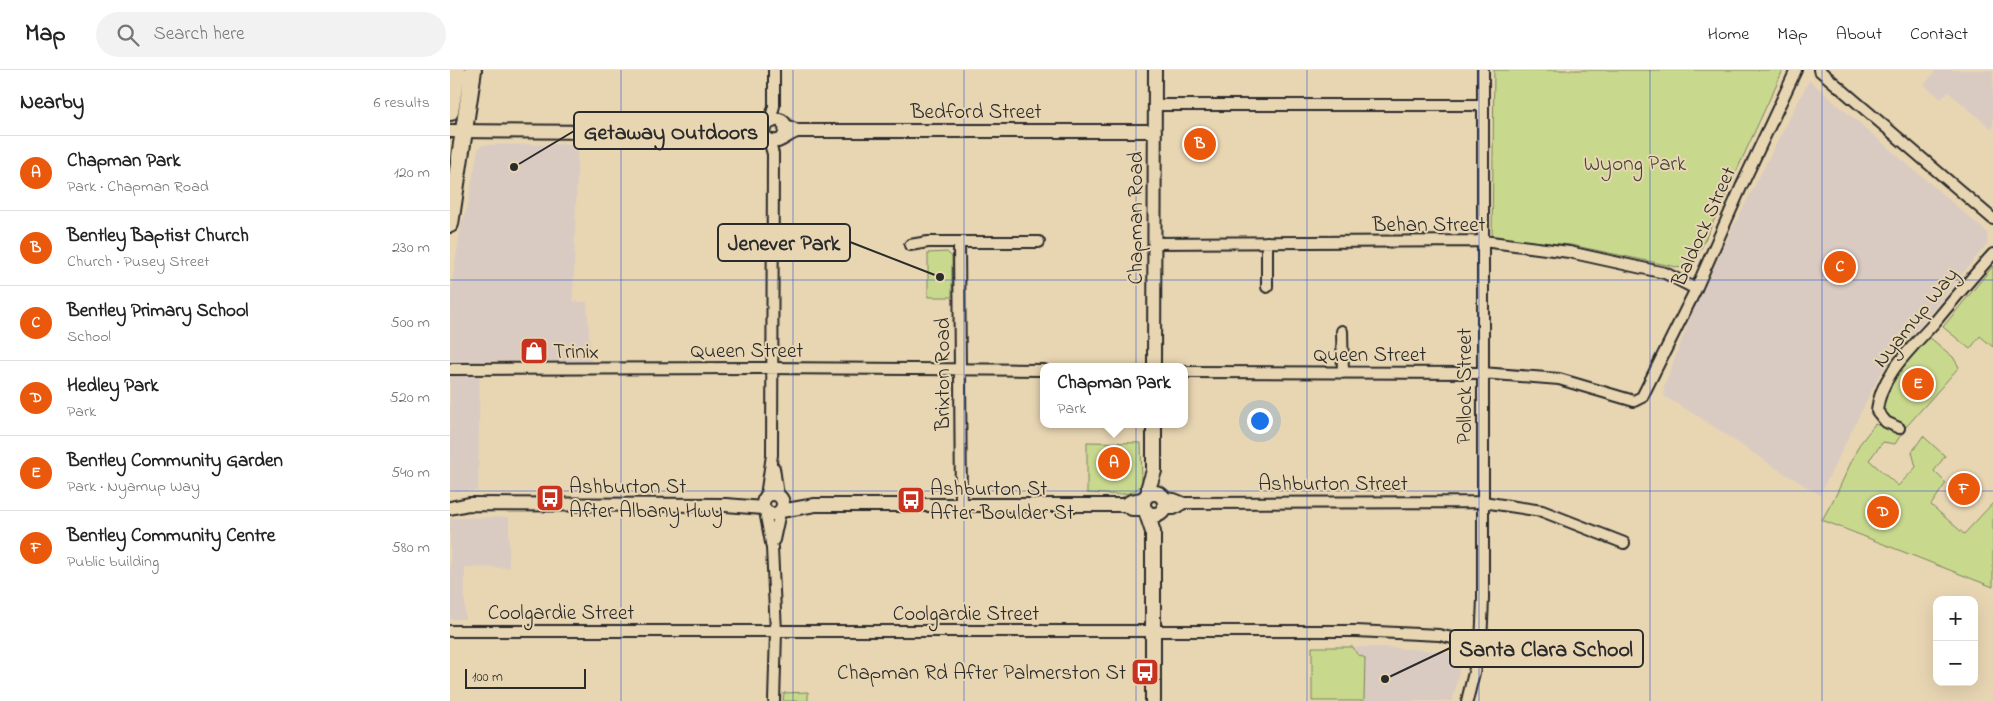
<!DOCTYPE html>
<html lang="en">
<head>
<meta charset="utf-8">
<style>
	:root { --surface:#fff; --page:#f2f2f2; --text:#222; --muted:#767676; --line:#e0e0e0; --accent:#ea580c }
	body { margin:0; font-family:"Indie Flower",sans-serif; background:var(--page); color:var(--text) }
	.controls { position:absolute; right:15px; bottom:15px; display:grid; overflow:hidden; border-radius:10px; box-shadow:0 5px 20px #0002 }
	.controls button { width:45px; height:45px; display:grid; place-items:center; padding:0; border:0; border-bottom:1px solid var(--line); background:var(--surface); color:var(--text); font:25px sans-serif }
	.scale { position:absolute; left:15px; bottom:12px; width:121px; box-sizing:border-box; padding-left:5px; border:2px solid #2b2b2b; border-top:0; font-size:14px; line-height:18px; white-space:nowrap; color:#2b2b2b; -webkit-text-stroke:4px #e8d6b3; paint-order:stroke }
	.you { position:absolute; left:809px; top:350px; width:18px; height:18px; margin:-12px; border:4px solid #fff; border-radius:50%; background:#1a73e8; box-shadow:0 0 0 8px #1a73e833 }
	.badge { display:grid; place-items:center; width:32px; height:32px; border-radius:50%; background:var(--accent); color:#fff; font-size:16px; font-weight:700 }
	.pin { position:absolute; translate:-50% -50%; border:2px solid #fff; box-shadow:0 1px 5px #0006 }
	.popup { position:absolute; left:590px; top:293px; width:148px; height:65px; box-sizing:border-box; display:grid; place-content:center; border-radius:10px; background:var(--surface); filter:drop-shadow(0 1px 4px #0005); font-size:16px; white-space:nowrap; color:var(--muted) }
	.popup b { font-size:19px; color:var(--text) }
	.popup::after { content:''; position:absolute; left:50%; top:100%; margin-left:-10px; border:10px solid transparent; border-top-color:var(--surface) }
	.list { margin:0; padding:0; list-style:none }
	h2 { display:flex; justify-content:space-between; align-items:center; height:65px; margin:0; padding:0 20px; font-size:21px }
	h2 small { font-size:16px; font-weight:400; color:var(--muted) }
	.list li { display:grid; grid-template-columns:32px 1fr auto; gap:15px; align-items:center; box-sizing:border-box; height:75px; padding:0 20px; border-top:1px solid var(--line) }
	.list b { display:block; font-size:19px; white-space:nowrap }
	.list p { margin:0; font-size:16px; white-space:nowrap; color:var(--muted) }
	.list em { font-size:16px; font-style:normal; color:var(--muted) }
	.icon { flex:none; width:28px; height:28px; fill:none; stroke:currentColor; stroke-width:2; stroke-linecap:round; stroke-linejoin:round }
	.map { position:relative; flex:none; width:1543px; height:631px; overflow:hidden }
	header { display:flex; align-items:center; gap:30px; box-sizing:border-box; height:70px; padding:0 25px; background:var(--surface); border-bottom:1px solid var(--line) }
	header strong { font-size:24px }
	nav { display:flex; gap:28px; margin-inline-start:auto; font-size:18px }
	.search { width:350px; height:45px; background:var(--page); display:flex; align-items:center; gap:12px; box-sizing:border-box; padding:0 18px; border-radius:28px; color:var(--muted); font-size:19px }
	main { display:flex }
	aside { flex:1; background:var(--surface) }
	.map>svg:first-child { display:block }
	.built { fill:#dacbc2 }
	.green { fill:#c8d98e; stroke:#7a825c }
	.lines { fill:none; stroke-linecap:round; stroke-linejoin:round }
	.minor-casing { stroke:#2b2b2b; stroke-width:14 }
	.tertiary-casing { stroke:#2b2b2b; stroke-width:16 }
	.secondary-casing { stroke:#2b2b2b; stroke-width:18 }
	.trunk-casing { stroke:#2b2b2b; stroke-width:20 }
	.minor { stroke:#e8d6b3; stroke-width:10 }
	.tertiary { stroke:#e8d6b3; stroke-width:12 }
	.secondary { stroke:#e8d6b3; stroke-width:14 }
	.trunk { stroke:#e8d6b3; stroke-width:16 }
	.grid { fill:none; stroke:#1d4ed8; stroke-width:1; stroke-opacity:0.55 }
	.labels { text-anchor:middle; stroke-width:4; stroke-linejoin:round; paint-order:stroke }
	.street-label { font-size:21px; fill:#2b2b2b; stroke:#e8d6b3 }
	.park-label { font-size:21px; fill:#43453a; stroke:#e8d6b3 }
	.poi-label { font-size:21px; fill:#2b2b2b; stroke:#e8d6b3; text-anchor:start }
	.leader { fill:none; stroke:#2b2b2b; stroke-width:2 }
	.callout-dot { fill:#2b2b2b; stroke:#e8d6b3; stroke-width:2 }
	.callout { fill:#e8d6b3; stroke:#2b2b2b; stroke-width:2 }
	.callout-label { font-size:22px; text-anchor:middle; font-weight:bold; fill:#2b2b2b }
</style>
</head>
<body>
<header>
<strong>Map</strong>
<div class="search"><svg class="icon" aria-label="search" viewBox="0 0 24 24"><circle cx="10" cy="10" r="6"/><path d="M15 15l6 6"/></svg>Search here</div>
<nav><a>Home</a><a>Map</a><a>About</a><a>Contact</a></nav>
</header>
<main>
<aside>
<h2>Nearby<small>6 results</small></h2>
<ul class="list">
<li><span class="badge">A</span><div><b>Chapman Park</b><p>Park · Chapman Road</p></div><em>120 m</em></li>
<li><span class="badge">B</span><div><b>Bentley Baptist Church</b><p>Church · Pusey Street</p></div><em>230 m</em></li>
<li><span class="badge">C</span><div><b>Bentley Primary School</b><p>School</p></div><em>500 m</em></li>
<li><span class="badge">D</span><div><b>Hedley Park</b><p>Park</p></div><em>520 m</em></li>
<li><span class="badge">E</span><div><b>Bentley Community Garden</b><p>Park · Nyamup Way</p></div><em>540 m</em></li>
<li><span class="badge">F</span><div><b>Bentley Community Centre</b><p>Public building</p></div><em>580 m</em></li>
</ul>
</aside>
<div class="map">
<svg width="1543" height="631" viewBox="0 0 1543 631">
	<rect width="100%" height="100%" fill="#e8d6b3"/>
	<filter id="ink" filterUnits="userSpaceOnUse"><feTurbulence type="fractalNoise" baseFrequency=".02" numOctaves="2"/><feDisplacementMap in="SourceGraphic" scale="10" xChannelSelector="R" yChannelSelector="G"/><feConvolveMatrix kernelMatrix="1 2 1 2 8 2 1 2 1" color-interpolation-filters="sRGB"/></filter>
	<g filter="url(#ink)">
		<!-- built -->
		<path class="built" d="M1486,0H1543V60L1498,22L1491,29L1474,15Z
			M1359,10L1537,162L1538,173L1430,304L1370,425L1324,397L1249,347L1215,327L1213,319L1250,221Z
			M102,74L128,75L123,231L137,232L141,292L30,291L28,421H0V225L11,155L17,138L28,79L32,75Z
			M59,447V498L15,497V549H0V448Z
			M862,577H935L987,581L1012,586L1003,631H862Z"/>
		<!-- green -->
		<path class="green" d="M1044,0H1333L1241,200L1121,175L1042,168Z
			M497,182L502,187V227H478V183Z
			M1543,196V277L1530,266L1520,279L1493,257Z
			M1478,266L1503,287L1509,297L1456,357L1436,346L1432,340C1439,310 1459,289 1478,266Z
			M1425,354L1452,363L1445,374L1433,372L1419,390L1448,416L1466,397L1462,382L1473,366L1495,386L1484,401L1496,413L1481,435L1514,464L1543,433V517L1372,450L1386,425L1409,375Z
			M637,372L691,373L692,413C684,430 653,423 637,423Z
			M862,577H903L907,584L915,588L914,631H862Z
			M358,622V631H333L334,623Z"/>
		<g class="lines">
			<defs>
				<path id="minor" d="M1369,0L1543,149
					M705,35H1033
					M320,51L324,36V0
					M509,172L511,436
					M817,172V217
					M704,173L1033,171L1119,182L1215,203L1246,219
					M460,175L478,172H589
					M892,261L893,303
					M0,299L313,298L594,300
					M734,302L1032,303L1109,309L1184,331L1192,327L1246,219L1292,115L1346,0
					M1449,358L1436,352L1427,341C1430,305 1463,277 1485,252C1504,229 1523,206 1543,184
					M324,398L328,425
					M316,426L322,385L323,84L319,70
					M713,428L724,429L734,433L1033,432L1092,441L1174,473
					M714,439H724L734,433
					M315,441L322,478L326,562L324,631
					M324,470L330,442
					M0,561H906L989,565L1079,586
					M1017,631L1031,574L1033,529V0"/>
				<path id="tertiary" d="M334,55L347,61H705
					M0,61L156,62L298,60L315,55
					M334,66C344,35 297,56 319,70C322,71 327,72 330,70C336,67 341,63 347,61
					M704,297L705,0
					M313 434a10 10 0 1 1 20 0a10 10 0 1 1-20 0Z
					M675,435L681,431L695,428
					M0,438L19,434L276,435L313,438
					M331,441L365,435H675L682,439H694"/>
				<path id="secondary" d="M693 434a11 11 0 1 1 22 0a11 11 0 1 1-22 0Z
					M699,424V416L704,401V354
					M696,441L703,462V631"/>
				<path id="trunk" d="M0,42L7,0
					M0,154L23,0"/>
			</defs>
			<!-- minor casing -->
			<use href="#minor" class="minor-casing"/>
			<!-- tertiary casing -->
			<use href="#tertiary" class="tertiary-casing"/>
			<!-- secondary casing -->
			<use href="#secondary" class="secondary-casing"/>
			<!-- trunk casing -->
			<use href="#trunk" class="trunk-casing"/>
			<!-- minor -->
			<use href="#minor" class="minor"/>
			<!-- tertiary -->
			<use href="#tertiary" class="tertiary"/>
			<!-- secondary -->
			<use href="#secondary" class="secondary"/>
			<!-- trunk -->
			<use href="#trunk" class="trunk"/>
		</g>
	</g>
	<!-- grid -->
	<path class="grid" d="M171,0V631M343,0V631M514,0V631M686,0V631M857,0V631M1029,0V631M1200,0V631M1372,0V631M0,210H1543M0,421H1543"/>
	<!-- icons -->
	<defs>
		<symbol id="shop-square" viewBox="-11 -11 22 22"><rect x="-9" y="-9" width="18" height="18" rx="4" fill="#c8321e" stroke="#e8d6b3"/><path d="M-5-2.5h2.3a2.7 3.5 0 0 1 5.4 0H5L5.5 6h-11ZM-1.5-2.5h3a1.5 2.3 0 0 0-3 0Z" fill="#fff"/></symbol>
		<symbol id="bus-square" viewBox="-11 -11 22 22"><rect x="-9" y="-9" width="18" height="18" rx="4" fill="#c8321e" stroke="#e8d6b3"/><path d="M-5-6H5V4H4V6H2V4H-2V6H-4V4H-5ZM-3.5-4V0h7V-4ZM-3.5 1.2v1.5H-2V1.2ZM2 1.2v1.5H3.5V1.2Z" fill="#fff"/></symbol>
	</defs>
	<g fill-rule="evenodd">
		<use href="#shop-square" x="68" y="265" width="32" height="32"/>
		<use href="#bus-square" x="84" y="412" width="32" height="32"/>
		<use href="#bus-square" x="445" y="414" width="32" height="32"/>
		<use href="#bus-square" x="679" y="586" width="32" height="32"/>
	</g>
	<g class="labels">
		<!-- street labels -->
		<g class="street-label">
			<text x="526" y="48">Bedford Street</text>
			<text transform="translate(685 148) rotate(-90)" y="7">Chapman Road</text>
			<text x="979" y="161">Behan Street</text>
			<text transform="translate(1253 156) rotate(-66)" y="7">Baldock Street</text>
			<text transform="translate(1465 247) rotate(-51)" y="7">Nyamup Way</text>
			<text x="297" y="287">Queen Street</text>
			<text x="920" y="291">Queen Street</text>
			<text transform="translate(492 304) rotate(-90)" y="7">Brixton Road</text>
			<text transform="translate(1014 316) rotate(-90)" y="7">Pollock Street</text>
			<text x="883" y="420">Ashburton Street</text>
			<text x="111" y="549">Coolgardie Street</text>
			<text x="516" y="550">Coolgardie Street</text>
		</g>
		<!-- park labels -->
		<g class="park-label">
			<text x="1185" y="100">Wyong Park</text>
		</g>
		<!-- poi labels -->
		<g class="poi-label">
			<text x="103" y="288">Trinix</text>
			<text x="119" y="423">Ashburton St<tspan x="119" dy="24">After Albany Hwy</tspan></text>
			<text x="480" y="425">Ashburton St<tspan x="480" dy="24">After Boulder St</tspan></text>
			<text x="676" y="609" text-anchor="end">Chapman Rd After Palmerston St</text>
		</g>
	</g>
	<!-- callouts -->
	<path class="leader" d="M64 97L124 61M490 207L400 172M935 609L1000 578"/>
	<g class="callout-dot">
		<circle cx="64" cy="97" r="5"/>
		<circle cx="490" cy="207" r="5"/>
		<circle cx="935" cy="609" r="5"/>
	</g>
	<g class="callout">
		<rect x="124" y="42" width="194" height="37" rx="5"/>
		<rect x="268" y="154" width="132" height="37" rx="5"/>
		<rect x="1000" y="560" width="193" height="37" rx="5"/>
	</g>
	<g class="callout-label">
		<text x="221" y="69">Getaway Outdoors</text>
		<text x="334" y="180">Jenever Park</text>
		<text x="1096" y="586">Santa Clara School</text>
	</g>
</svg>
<div class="controls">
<button>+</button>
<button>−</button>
</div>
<div class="scale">100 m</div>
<div class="you"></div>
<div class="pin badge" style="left:664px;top:393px">A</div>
<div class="popup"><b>Chapman Park</b>Park</div>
<div class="pin badge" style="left:750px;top:74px">B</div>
<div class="pin badge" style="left:1390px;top:197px">C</div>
<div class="pin badge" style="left:1433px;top:442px">D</div>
<div class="pin badge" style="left:1468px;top:314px">E</div>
<div class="pin badge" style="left:1514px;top:419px">F</div>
</div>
</main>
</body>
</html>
